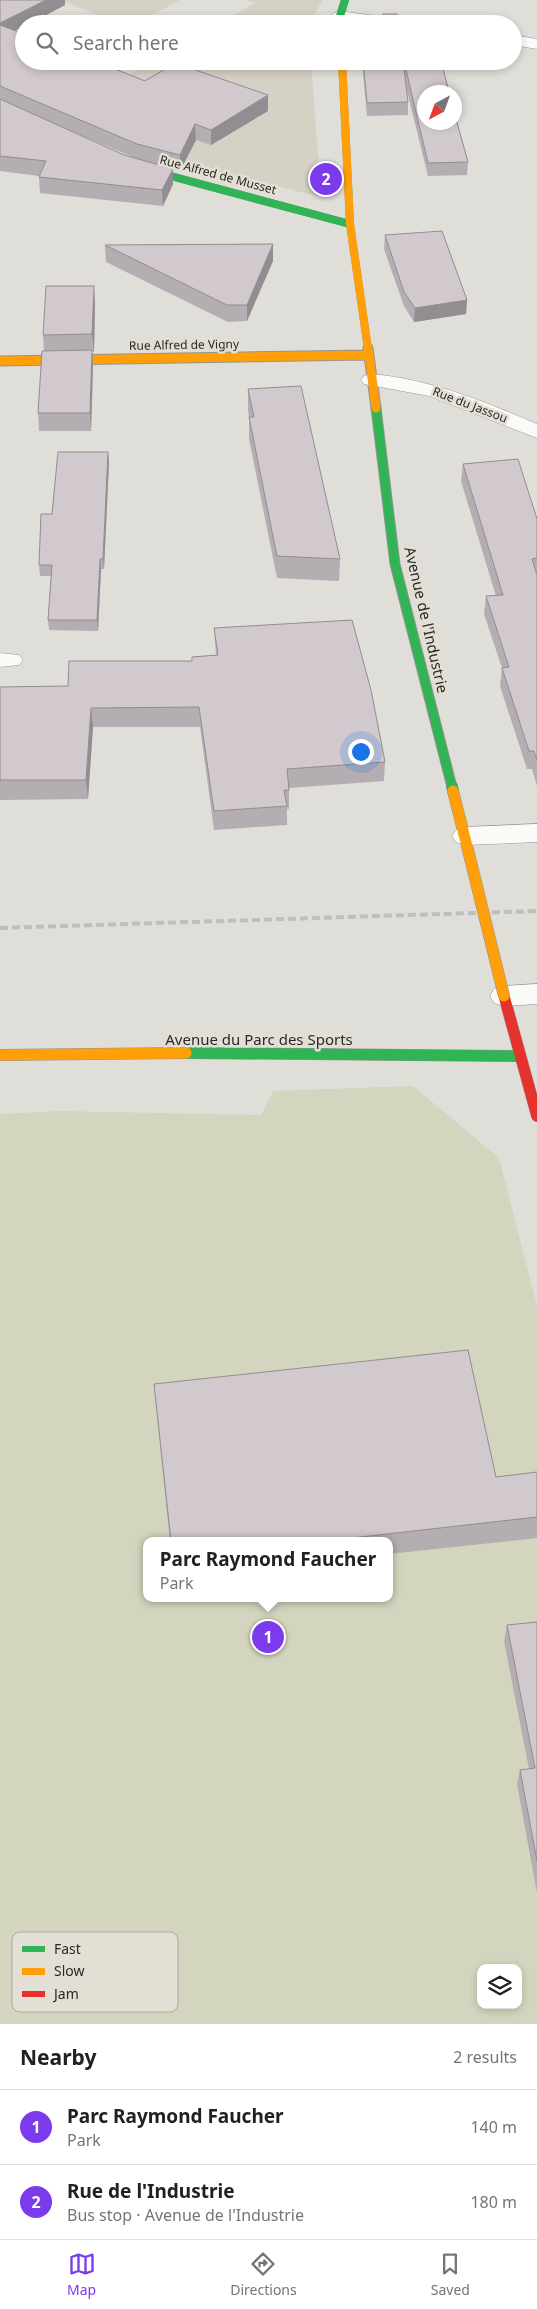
<!DOCTYPE html>
<html lang="en">
<head>
<meta charset="utf-8">
<style>
	:root { --surface:#fff; --page:#f6f6f6; --text:#202124; --muted:#757577; --line:#e0e0e0; --accent:#7c3aed }
	body { margin:0; font-family:"Noto Sans",sans-serif; background:var(--page); color:var(--text) }
	.controls { position:absolute; right:15px; bottom:15px; display:grid; overflow:hidden; border-radius:10px; box-shadow:0 2px 8px #0003 }
	.controls button { width:45px; height:45px; display:grid; place-items:center; padding:0; border:0; border-bottom:1px solid var(--line); background:var(--surface); color:var(--text); font:25px sans-serif }
	.compass { position:absolute; left:417px; top:85px; width:45px; height:45px; border-radius:50%; background:var(--surface); box-shadow:0 2px 8px #0003; rotate:221deg }
	.you { position:absolute; left:360px; top:751px; width:18px; height:18px; margin:-12px; border:4px solid #fff; border-radius:50%; background:#1a73e8; box-shadow:0 0 0 8px #1a73e833 }
	.badge { display:grid; place-items:center; width:32px; height:32px; border-radius:50%; background:var(--accent); color:#fff; font-size:16px; font-weight:700 }
	.pin { position:absolute; translate:-50% -50%; border:2px solid #fff; box-shadow:0 1px 5px #0006 }
	.popup { position:absolute; left:143px; top:1537px; width:250px; height:65px; box-sizing:border-box; display:grid; place-content:center; border-radius:10px; background:var(--surface); filter:drop-shadow(0 1px 4px #0005); font-size:16px; white-space:nowrap; color:var(--muted) }
	.popup b { font-size:19px; color:var(--text) }
	.popup::after { content:''; position:absolute; left:50%; top:100%; margin-left:-10px; border:10px solid transparent; border-top-color:var(--surface) }
	.list { margin:0; padding:0; list-style:none }
	h2 { display:flex; justify-content:space-between; align-items:center; height:65px; margin:0; padding:0 20px; font-size:21px }
	h2 small { font-size:16px; font-weight:400; color:var(--muted) }
	.list li { display:grid; grid-template-columns:32px 1fr auto; gap:15px; align-items:center; box-sizing:border-box; height:75px; padding:0 20px; border-top:1px solid var(--line) }
	.list b { display:block; font-size:19px; white-space:nowrap }
	.list p { margin:0; font-size:16px; white-space:nowrap; color:var(--muted) }
	.list em { font-size:16px; font-style:normal; color:var(--muted) }
	.icon { flex:none; width:28px; height:28px; fill:none; stroke:currentColor; stroke-width:2; stroke-linecap:round; stroke-linejoin:round }
	.map { position:relative; flex:none; width:537px; height:2024px; overflow:hidden }
	.search { position:absolute; background:var(--surface); box-shadow:0 2px 8px #0003; left:15px; right:15px; top:15px; height:55px; display:flex; align-items:center; gap:12px; box-sizing:border-box; padding:0 18px; border-radius:28px; color:var(--muted); font-size:19px }
	.sheet { height:215px; background:var(--surface) }
	nav { display:flex; justify-content:space-around; align-items:center; box-sizing:border-box; height:70px; border-top:1px solid var(--line); background:var(--surface); font-size:14px; color:var(--muted) }
	nav a { display:grid; justify-items:center; gap:2px }
	nav .on { color:var(--accent) }
	.map>svg:first-child { display:block }
	.built { fill:#d6d1c5 }
	.green { fill:#d3d5be; fill-rule:evenodd }
	.lines { fill:none; stroke-linecap:round; stroke-linejoin:round }
	.lane-casing { stroke:#969490; stroke-width:1 }
	.street-casing { stroke:#969490; stroke-width:1 }
	.fast-far2-casing { stroke:#969490; stroke-width:8 }
	.fast-far1-casing { stroke:#969490; stroke-width:11 }
	.fast-casing { stroke:#969490; stroke-width:12 }
	.slow-far2-casing { stroke:#969490; stroke-width:8 }
	.slow-far1-casing { stroke:#969490; stroke-width:11 }
	.slow-casing { stroke:#969490; stroke-width:12 }
	.jam-casing { stroke:#969490; stroke-width:12 }
	.lane { fill:#fafaf9; fill-rule:evenodd }
	.street { fill:#fafaf9; fill-rule:evenodd }
	.fast-far2 { stroke:#30b455; stroke-width:8 }
	.fast-far1 { stroke:#30b455; stroke-width:9 }
	.fast { stroke:#30b455; stroke-width:11 }
	.slow-far2 { stroke:#ff9f0a; stroke-width:8 }
	.slow-far1 { stroke:#ff9f0a; stroke-width:9 }
	.slow { stroke:#ff9f0a; stroke-width:11 }
	.jam { stroke:#e5322d; stroke-width:11 }
	.rail { stroke:#bebebd; stroke-width:4; stroke-dasharray:8 4; stroke-linecap:butt }
	.slow-bridge-casing { stroke:#969490; stroke-width:12; stroke-linecap:butt }
	.slow-bridge { stroke:#ff9f0a; stroke-width:11 }
	.wall { fill:#b4adb1; fill-rule:evenodd }
	.shaded-wall { fill:#928d90 }
	.building { fill:#d1c9ce; stroke:#928d90 }
	.labels { text-anchor:middle; stroke-width:5; stroke-linejoin:round; paint-order:stroke }
	.far-street-label { font-size:12px; fill:#2a2925; stroke:#e4dfd5 }
	.street-label { font-size:15px; fill:#2a2925; stroke:#e4dfd5 }
	.key { fill:#e4dfd5; stroke:#aca8a0; stroke-width:1 }
	.key-label { font-size:14px; fill:#2a2925 }
</style>
</head>
<body>
<div class="map">
<svg width="537" height="2024" viewBox="0 0 537 2024">
	<rect width="100%" height="100%" fill="#e0ded8"/>
	<!-- built -->
	<path class="built" d="M60,0H180L135,24H122Z
		M246,0H323L308,24H219L255,3Z
		M153,61H311L321,197L185,164L64,112Z"/>
	<!-- green -->
	<path class="green" d="M413,1086L499,1158L537,1306V2024H0V1114L60,1111L261,1115L273,1091ZM147,1541H389V1598H147ZM481,1968H518V2005H481Z"/>
	<g class="lines">
		<defs>
			<path id="lane" d="M340,11L397,19L403,21L405,24H361L334,19L332,16L334,13Z
				M513,35L537,39V49L513,45Z
				M0,653L19,655L23,660L19,665L0,667Z"/>
			<path id="street" d="M371,374C430,379 483,401 537,424V438L429,396L364,384L361,380L364,376Z
				M537,824V842L465,845L456,842L452,836L456,830L465,827Z
				M537,984V1004L504,1006L494,1003L490,996L494,989L504,986Z"/>
			<path id="fast-far2" d="M340,24V16L345,0
				M137,167L350,224"/>
			<path id="fast-far1" d="M376,408L395,564L452,787"/>
			<path id="fast" d="M452,786L453,791
				M186,1053L519,1056"/>
			<path id="slow-far2" d="M342,61L350,224L368,349"/>
			<path id="slow-far1" d="M368,348L376,408
				M0,361L368,355"/>
			<path id="slow" d="M453,791L470,858
				M0,1055L186,1053"/>
			<path id="jam" d="M504,996L537,1116"/>
		</defs>
		<!-- lane casing -->
		<use href="#lane" class="lane-casing"/>
		<!-- street casing -->
		<use href="#street" class="street-casing"/>
		<!-- fast-far2 casing -->
		<use href="#fast-far2" class="fast-far2-casing"/>
		<!-- fast-far1 casing -->
		<use href="#fast-far1" class="fast-far1-casing"/>
		<!-- fast casing -->
		<use href="#fast" class="fast-casing"/>
		<!-- slow-far2 casing -->
		<use href="#slow-far2" class="slow-far2-casing"/>
		<!-- slow-far1 casing -->
		<use href="#slow-far1" class="slow-far1-casing"/>
		<!-- slow casing -->
		<use href="#slow" class="slow-casing"/>
		<!-- jam casing -->
		<use href="#jam" class="jam-casing"/>
		<!-- lane -->
		<use href="#lane" class="lane"/>
		<!-- street -->
		<use href="#street" class="street"/>
		<!-- fast-far2 -->
		<use href="#fast-far2" class="fast-far2"/>
		<!-- fast-far1 -->
		<use href="#fast-far1" class="fast-far1"/>
		<!-- fast -->
		<use href="#fast" class="fast"/>
		<!-- slow-far2 -->
		<use href="#slow-far2" class="slow-far2"/>
		<!-- slow-far1 -->
		<use href="#slow-far1" class="slow-far1"/>
		<!-- slow -->
		<use href="#slow" class="slow"/>
		<!-- jam -->
		<use href="#jam" class="jam"/>
		<!-- rail -->
		<path class="rail" d="M0,928L537,911"/>
		<defs>
			<path id="slow-bridge" d="M470,858L504,996"/>
		</defs>
		<!-- slow-bridge casing -->
		<use href="#slow-bridge" class="slow-bridge-casing"/>
		<!-- slow-bridge -->
		<use href="#slow-bridge" class="slow-bridge"/>
	</g>
	<!-- wall -->
	<path class="wall" d="M0,0L65,5L29,24H24V26L15,31L145,81L268,111L211,145L196,140L180,171L173,169V184L163,206L40,193L39,177V176L0,171ZM40,118L137,159L124,155Z
		M362,61H441L468,162L467,175L428,176L406,87L408,102V115L367,116Z
		M385,235L467,300L466,314L414,322L404,306L384,249Z
		M273,244V261L247,321L228,322L106,262L105,245Z
		M95,303L94,352H92L93,367L91,431H39L38,413L44,351L43,335Z
		M248,389L340,559L339,581L277,578L249,439V417L248,411Z
		M108,452L109,462L104,569H101L98,631L49,630L48,620L51,576H40L39,565L52,514Z
		M463,464L537,519V786L532,769H527L500,686L502,668L484,614L486,596H496L461,481Z
		M214,628L385,762L384,781L289,788V809H287V825L214,830L200,727H93L88,799L0,800V687L68,686L192,661V657L216,655Z
		M154,1384L496,1477L537,1472V1538L389,1554V1541H170L156,1406Z
		M537,1622V1893L517,1784L520,1770L529,1769L504,1641L507,1625Z"/>
	<!-- shaded-wall -->
	<path class="shaded-wall" d="M46,0H65V5L29,24H24V26L0,38V23Z
		M268,95V111L211,145V130Z
		M195,124L196,140L180,171V155Z
		M173,169V184L163,206L162,190Z
		M273,244V261L247,321V305Z
		M94,286L95,303L94,352L92,334Z
		M467,300L466,314L414,322L415,308Z
		M92,350L93,367L91,431L90,413Z
		M108,452L109,462L104,569L103,559Z
		M100,559L101,569L98,631L97,620Z
		M91,708L93,727L88,799L86,780Z"/>
	<!-- building -->
	<path class="building" d="M0,0H46L0,23Z
		M383,14H397L399,24H377Z
		M0,25L24,34V61H95L145,81L175,63L268,95L211,130L195,124L180,155L137,144L0,86Z
		M363,61H403L408,102L367,103Z
		M404,61H441L449,92H424V122H454V112L468,162L428,163Z
		M0,99L124,155L173,169L162,190L39,177L46,161L0,156Z
		M442,231L467,300L415,308L404,292L385,235Z
		M273,244L247,305H227L105,245Z
		M46,286H94L92,334L43,335Z
		M92,350L90,413H38L42,351Z
		M301,386L340,559L277,556L249,417H254L248,389Z
		M58,452H108L103,559H100L97,620H48L52,565H39L41,514H52Z
		M518,459L537,519V558L532,559L537,575V760L534,751H529L502,668L509,667L486,596L503,595L463,464Z
		M352,620L371,690L385,762L287,769L289,790H284L287,806L214,811L199,707L91,708L86,780H0V687L68,686L69,661H192V657L218,655L214,628Z
		M468,1350L496,1477L537,1472V1517L325,1541H171L154,1384Z
		M537,1622V1861L520,1770L535,1768L507,1625Z"/>
	<g class="labels">
		<!-- far-street labels -->
		<g class="far-street-label">
			<text transform="translate(218 175) rotate(15)" y="4">Rue Alfred de Musset</text>
			<text transform="translate(184 345) rotate(-1)" y="4">Rue Alfred de Vigny</text>
			<text transform="translate(470 405) rotate(21)" y="4">Rue du Jassou</text>
		</g>
		<!-- street labels -->
		<g class="street-label">
			<text transform="translate(426 620) rotate(77)" y="5">Avenue de l'Industrie</text>
			<text x="259" y="1045">Avenue du Parc des Sports</text>
		</g>
	</g>
	<!-- legend -->
	<rect x="12" y="1932" width="166" height="80" rx="8" class="key"/>
	<rect x="22" y="1946" width="23" height="6" fill="#30b455"/>
	<rect x="22" y="1968" width="23" height="7" fill="#ff9f0a"/>
	<rect x="22" y="1991" width="23" height="6" fill="#e5322d"/>
	<g class="key-label">
		<text x="54" y="1954">Fast</text>
		<text x="54" y="1976">Slow</text>
		<text x="54" y="1999">Jam</text>
	</g>
</svg>
<div class="controls">
<button><svg class="icon" aria-label="layers" viewBox="0 0 24 24"><path d="M12 4l9 5-9 5-9-5zM3 14l9 5 9-5"/></svg></button>
</div>
<svg class="compass" viewBox="-18 -18 36 36"><path d="M0-13l5 13h-10z" fill="#e53935"/><path d="M0 13l5-13h-10z" fill="#757577"/></svg>
<div class="you"></div>
<div class="pin badge" style="left:268px;top:1637px">1</div>
<div class="popup"><b>Parc Raymond Faucher</b>Park</div>
<div class="pin badge" style="left:326px;top:179px">2</div>
<div class="search"><svg class="icon" aria-label="search" viewBox="0 0 24 24"><circle cx="10" cy="10" r="6"/><path d="M15 15l6 6"/></svg>Search here</div>
</div>
<section class="sheet">
<h2>Nearby<small>2 results</small></h2>
<ul class="list">
<li><span class="badge">1</span><div><b>Parc Raymond Faucher</b><p>Park</p></div><em>140 m</em></li>
<li><span class="badge">2</span><div><b>Rue de l'Industrie</b><p>Bus stop · Avenue de l'Industrie</p></div><em>180 m</em></li>
</ul>
</section>
<nav>
<a class="on"><svg class="icon" aria-label="map" viewBox="0 0 24 24"><path d="M3 6l6-2 6 2 6-2v14l-6 2-6-2-6 2zM9 4v14M15 6v14"/></svg>Map</a>
<a><svg class="icon" aria-label="directions" viewBox="0 0 24 24"><path d="M12 3l9 9-9 9-9-9zM9 14v-3h6M13 9l2 2-2 2"/></svg>Directions</a>
<a><svg class="icon" aria-label="saved" viewBox="0 0 24 24"><path d="M7 4h10v16l-5-4-5 4z"/></svg>Saved</a>
</nav>
</body>
</html>
